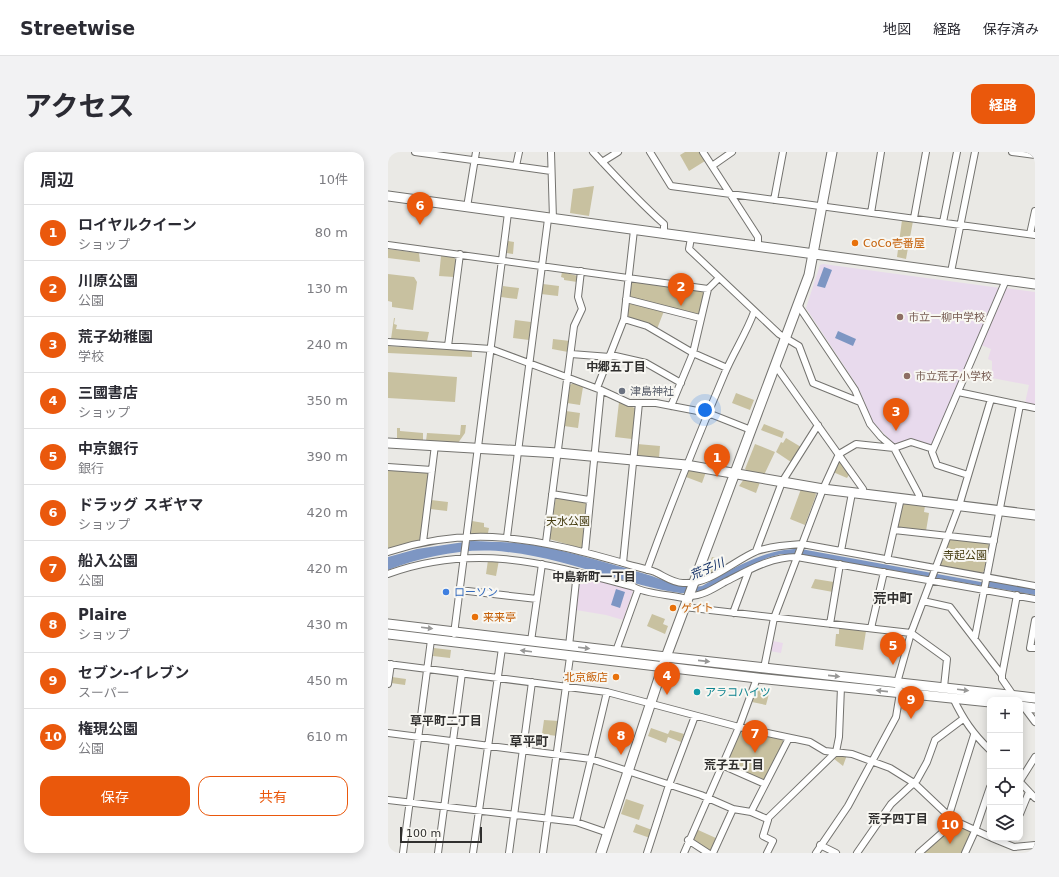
<!DOCTYPE html>
<html lang="ja">
<head>
<meta charset="utf-8">
<style>
	:root { --surface:#fff; --page:#f2f2f3; --text:#2b2b33; --muted:#7c7c81; --line:#e1e1e2; --accent:#ea580c }
	body { margin:0; font-family:"DejaVu Sans","Noto Sans JP",sans-serif; background:var(--page); color:var(--text) }
	.controls { position:absolute; right:12px; bottom:12px; display:grid; overflow:hidden; border-radius:8px; box-shadow:0 2px 10px #0003 }
	.controls button { width:36px; height:36px; display:grid; place-items:center; padding:0; border:0; border-bottom:1px solid var(--line); background:var(--surface); color:var(--text); font:20px sans-serif }
	.scale { position:absolute; left:12px; bottom:10px; width:82px; box-sizing:border-box; padding-left:4px; border:2px solid #31302f; border-top:0; font-size:11px; line-height:14px; white-space:nowrap; color:#31302f; -webkit-text-stroke:3px #f8f7f2; paint-order:stroke }
	.you { position:absolute; left:317px; top:258px; width:14px; height:14px; margin:-10px; border:3px solid #fff; border-radius:50%; background:#1a73e8; box-shadow:0 0 0 6px #1a73e833 }
	.badge { display:grid; place-items:center; width:26px; height:26px; border-radius:50%; background:var(--accent); color:#fff; font-size:13px; font-weight:700 }
	.pin { position:absolute; translate:-50% -33px; filter:drop-shadow(0 1px 2px #0008) }
	.pin::after { content:''; position:absolute; top:21px; width:14px; height:12px; background:inherit; clip-path:polygon(0 0,100% 0,50% 100%) }
	.list { margin:0; padding:0; list-style:none }
	h2 { display:flex; justify-content:space-between; align-items:center; height:52px; margin:0; padding:0 16px; font-size:17px }
	h2 small { font-size:13px; font-weight:400; color:var(--muted) }
	.list li { display:grid; grid-template-columns:26px 1fr auto; gap:12px; align-items:center; box-sizing:border-box; height:56px; padding:0 16px; border-top:1px solid var(--line) }
	.list b { display:block; font-size:15px; white-space:nowrap }
	.list p { margin:0; font-size:13px; white-space:nowrap; color:var(--muted) }
	.list em { font-size:13px; font-style:normal; color:var(--muted) }
	.actions { display:flex; gap:8px; padding:12px 16px }
	.actions a { flex:1; padding:9px 0; border:1px solid var(--accent); border-radius:12px; text-align:center; font-size:14px; color:var(--accent) }
	.actions .main { background:var(--accent); color:#fff }
	.icon { flex:none; width:22px; height:22px; fill:none; stroke:currentColor; stroke-width:2; stroke-linecap:round; stroke-linejoin:round }
	.map { position:relative; flex:none; width:647px; height:701px; overflow:hidden; border-radius:12px }
	header { display:flex; align-items:center; gap:24px; box-sizing:border-box; height:56px; padding:0 20px; background:var(--surface); border-bottom:1px solid var(--line) }
	header strong { font-size:19px }
	nav { display:flex; gap:22px; margin-inline-start:auto; font-size:14px }
	.intro { display:flex; align-items:center; justify-content:space-between; box-sizing:border-box; height:96px; padding:0 24px }
	h1 { margin:0; font-size:28px }
	.button { padding:10px 18px; border-radius:12px; background:var(--accent); color:#fff; font-size:14px; font-weight:700 }
	main { display:flex; gap:24px; padding:0 24px }
	aside { flex:1; background:var(--surface); border-radius:12px; box-shadow:0 2px 10px #0003 }
	.map>svg:first-child { display:block }
	.industrial { fill:#ead9eb }
	.education { fill:#e8daed }
	.green { fill:#c8c1a0 }
	.water { fill:#7d96c3 }
	.lines { fill:none; stroke-linecap:round; stroke-linejoin:round }
	.street-casing { stroke:#74736f; stroke-width:8 }
	.secondary-casing { stroke:#74736f; stroke-width:11 }
	.street { stroke:#fff; stroke-width:6 }
	.secondary { stroke:#fff; stroke-width:9 }
	.oneway { fill:#989897 }
	.food-dot { fill:#e8710a; stroke:#f8f7f2; stroke-width:1.5 }
	.education-dot { fill:#8d6e63; stroke:#f8f7f2; stroke-width:1.5 }
	.worship-dot { fill:#6b7280; stroke:#f8f7f2; stroke-width:1.5 }
	.shop-dot { fill:#3f7fe0; stroke:#f8f7f2; stroke-width:1.5 }
	.culture-dot { fill:#0f9aa8; stroke:#f8f7f2; stroke-width:1.5 }
	.labels { text-anchor:middle; stroke-width:4; stroke-linejoin:round; paint-order:stroke }
	.food-label { font-size:11px; fill:#c56008; stroke:#f8f7f2; text-anchor:start }
	.education-label { font-size:11px; fill:#785e54; stroke:#f8f7f2; text-anchor:start }
	.worship-label { font-size:11px; fill:#5b616d; stroke:#f8f7f2; text-anchor:start }
	.park-label { font-size:11px; fill:#443b0f; stroke:#f8f7f2 }
	.shop-label { font-size:11px; fill:#366cbe; stroke:#f8f7f2; text-anchor:start }
	.culture-label { font-size:11px; fill:#0d838f; stroke:#f8f7f2; text-anchor:start }
	.neighbourhood-label { font-size:12px; font-weight:bold; fill:#31302f; stroke:#f8f7f2 }
	.water-label { font-size:12px; font-style:italic; fill:#143167; stroke:#f8f7f2 }
	.quarter-label { font-size:13px; font-weight:bold; fill:#31302f; stroke:#f8f7f2 }
</style>
</head>
<body>
<header>
<strong>Streetwise</strong>
<nav><a>地図</a><a>経路</a><a>保存済み</a></nav>
</header>
<div class="intro"><h1>アクセス</h1><a class="button">経路</a></div>
<main>
<aside>
<h2>周辺<small>10件</small></h2>
<ul class="list">
<li><span class="badge">1</span><div><b>ロイヤルクイーン</b><p>ショップ</p></div><em>80 m</em></li>
<li><span class="badge">2</span><div><b>川原公園</b><p>公園</p></div><em>130 m</em></li>
<li><span class="badge">3</span><div><b>荒子幼稚園</b><p>学校</p></div><em>240 m</em></li>
<li><span class="badge">4</span><div><b>三國書店</b><p>ショップ</p></div><em>350 m</em></li>
<li><span class="badge">5</span><div><b>中京銀行</b><p>銀行</p></div><em>390 m</em></li>
<li><span class="badge">6</span><div><b>ドラッグ スギヤマ</b><p>ショップ</p></div><em>420 m</em></li>
<li><span class="badge">7</span><div><b>船入公園</b><p>公園</p></div><em>420 m</em></li>
<li><span class="badge">8</span><div><b>Plaire</b><p>ショップ</p></div><em>430 m</em></li>
<li><span class="badge">9</span><div><b>セブン-イレブン</b><p>スーパー</p></div><em>450 m</em></li>
<li><span class="badge">10</span><div><b>権現公園</b><p>公園</p></div><em>610 m</em></li>
</ul>
<div class="actions"><a class="main">保存</a><a>共有</a></div>
</aside>
<div class="map">
<svg width="647" height="701" viewBox="0 0 647 701">
	<rect width="100%" height="100%" fill="#eae9e5"/>
	<!-- industrial -->
	<path class="industrial" d="M618,136L647,140V253L637,251L641,233L604,226V209L600,207L603,197L593,193Z
		M194,423L246,436L235,468L218,463L188,458L192,424Z
		M385,489L395,491L393,501L382,499Z"/>
	<!-- education -->
	<path class="education" d="M435,112L612,136L545,292L542,293L523,287L506,292L485,270L470,235L418,156L432,113Z"/>
	<!-- green -->
	<path class="green" d="M297,0H312L317,9L301,19L292,3Z
		M206,34L201,64L182,61L185,37Z
		M514,68L525,69L518,107L509,105Z
		M120,89L126,90L125,102L119,101Z
		M0,97L31,101L32,110L0,106Z
		M53,104L66,105L68,108L66,125L51,124Z
		M174,120L190,124L189,130L176,128V126L173,125Z
		M0,122L26,125L29,130L25,158L4,155V150L0,149Z
		M244,130L314,139L316,141L311,162L308,164L241,145Z
		M155,132L171,134L170,144L153,142Z
		M115,134L131,136L129,147L113,145Z
		M243,150L276,159L269,177L240,167V152Z
		M6,166H7L6,172L9,173L8,177L41,180L39,189L3,187Z
		M127,168L143,170L141,188L125,186Z
		M165,187L182,189L180,200L164,197Z
		M0,194L84,199V205L0,201Z
		M0,220L69,225L67,250L0,246Z
		M185,231L195,235L192,253L179,251L182,233Z
		M348,241L366,248L362,258L344,251Z
		M231,250L247,256L244,287L227,285Z
		M178,259L192,261L190,276L176,274Z
		M376,272L396,280L394,286L373,278Z
		M73,273H78L77,281L70,291L38,289L39,281L72,283Z
		M9,276H12V279L35,281V288L9,287Z
		M398,286L413,295L403,310L388,300L393,290L395,291Z
		M249,292L272,294L271,306L250,304L248,302Z
		M367,292L387,300L376,323L361,320L357,317Z
		M454,310L462,321L459,326L445,320L450,311Z
		M0,317L39,319L41,321L32,386L31,389L0,397Z
		M303,317L318,320L314,331L298,325L300,319Z
		M356,327L372,330L368,341L351,334Z
		M413,337L427,340L428,343L417,373L402,367Z
		M168,345L198,351L194,395L192,396L161,387Z
		M43,348L60,350L59,359L42,357Z
		M517,351L537,354L536,360L541,361L538,379L512,376L510,374L514,353Z
		M84,369L96,371V375L101,376L100,381L83,382Z
		M561,387L600,390L601,394L596,419L593,422L553,415L551,412Z
		M324,405L334,408L336,413L317,424Z
		M100,408H111L108,424L98,422Z
		M427,427L446,430L445,440L423,436Z
		M264,462L277,467L275,472L280,474L277,482L259,474Z
		M451,476L478,479L475,498L447,494L448,482H451Z
		M46,496L63,498L62,506L45,504Z
		M4,525L18,527L17,533L3,531Z
		M369,536L382,538L378,553L364,550Z
		M156,568L171,569L169,584L154,582Z
		M263,576L280,582L282,578L296,582L293,590L280,585L278,591L260,584Z
		M354,579L394,587L396,591L378,627L373,628L338,611L352,580Z
		M452,602L459,603L455,614L445,606Z
		M238,647L256,653L251,668L233,662Z
		M564,669L582,680L583,683L574,701H535Z
		M248,672L264,678L262,686L245,680Z
		M308,677L330,687L323,701L303,687Z"/>
	<!-- water -->
	<path class="water" d="M436,115L444,118L437,136L429,134Z
		M450,179L468,187L465,194L447,186Z
		M83,389C110,390 136,390 162,396C196,404 231,414 264,424C281,430 295,438 314,434C345,417 376,396 413,397L593,430L601,429L647,437V443L410,402H393L379,406L314,440C292,446 248,431 225,425C190,415 155,404 119,400C80,395 37,404 0,418V405L29,397Z
		M228,437L237,440L232,456L223,453Z"/>
	<g class="lines">
		<defs>
			<path id="street" d="M27,0L163,19
				M163,0L165,67
				M205,0C228,25 251,50 276,72V82
				M262,0L283,34L647,83
				M315,0L370,85V95
				M624,0L647,3
				M214,10L230,0
				M128,14L131,0
				M324,14L344,0
				M386,48L395,0
				M79,55L88,0
				M483,61L493,0
				M526,66L538,0
				M555,70L569,0
				M642,82L647,59
				M303,86L301,97L391,182L411,194L425,231L472,250
				M0,93L320,137
				M563,120L587,0
				M238,147L312,166
				M410,153L467,238L482,272L493,285L506,296L531,343V349
				M236,167L259,174L305,201L339,216
				M0,190L103,197L213,238L241,251H268L320,261L363,278
				M60,194L72,102
				M183,202L222,205
				M223,203L258,211L293,231
				M387,213L475,337V342
				M209,236L236,167L246,78
				M570,240L647,256
				M283,254L305,201L320,137L330,127
				M0,315L44,318
				M580,323L549,313L544,300L618,128
				M164,342L201,348
				M506,378L606,389
				M119,385L160,67
				M35,390L47,293
				M158,390L186,174L194,157L190,145L193,119
				M368,399L394,330L430,273
				M453,399L464,341
				M0,400C84,372 150,387 232,410C243,414 256,416 267,420C276,424 285,431 295,431C322,433 345,409 369,399C384,394 398,393 414,392L647,434
				M197,400L213,238
				M499,408L513,346
				M235,411L251,251
				M259,418C283,352 309,287 336,223C345,201 358,182 366,160
				M0,422C88,390 160,412 246,435C257,442 285,443 299,447
				M71,438L149,447
				M301,444C314,444 325,437 337,430C361,418 382,405 409,405L647,447
				M535,449L562,455L614,523V527L625,543
				M296,455L523,481L559,507L556,535
				M345,461L361,418
				M647,468L642,496H647
				M442,472L452,412
				M483,476L496,420
				M66,482L120,61
				M587,485L632,253
				M143,489L154,412
				M181,494L189,420
				M228,499L250,438
				M0,512L219,540L351,575L422,590L437,599L464,602L502,616L526,631L565,668L602,685
				M376,516L386,466L435,337L451,302L468,292L506,296L523,290L545,297
				M614,523L629,443
				M0,532L3,512
				M565,546C575,567 585,582 602,598
				M635,554L647,570
				M0,581L203,607L313,643L345,657L363,660L401,586
				M334,613L377,632
				M632,629L647,605
				M632,630L647,646
				M0,648L188,670L220,681
				M363,660L379,667
				M632,662L641,640
				M188,670L219,540
				M604,686L626,695L647,693
				M300,688L320,701
				M432,693L448,701
				M15,701L43,488
				M50,701L74,521
				M85,701L114,496
				M121,701L144,530
				M155,701L182,505
				M259,701L281,633L307,564
				M296,701L351,575L369,526
				M325,701L345,657
				M379,701L385,689L375,684L380,668L379,667L448,600L451,585L453,535
				M428,701L460,654L508,565L512,541L509,531L523,481L571,354L603,247
				M469,701L503,652L529,628L539,610L547,588L575,567
				M531,701L556,679L586,583
				M577,701L587,679L602,635"/>
			<path id="secondary" d="M0,44L647,132
				M0,291L170,301L298,313L435,337L647,363
				M0,472L278,505L647,546
				M0,482L369,526L602,550
				M632,554L647,556
				M213,701L278,505L421,123L444,0"/>
		</defs>
		<!-- street casing -->
		<use href="#street" class="street-casing"/>
		<!-- secondary casing -->
		<use href="#secondary" class="secondary-casing"/>
		<!-- street -->
		<use href="#street" class="street"/>
		<!-- secondary -->
		<use href="#secondary" class="secondary"/>
	</g>
	<!-- one-way arrows -->
	<defs><path id="oneway-solid" d="M-6-.8H1V-3.2L6.5 0L1 3.2V.8H-6Z"/></defs>
	<g class="oneway">
		<use href="#oneway-solid" transform="translate(39 476) rotate(7)"/>
		<use href="#oneway-solid" transform="translate(196 496) rotate(7)"/>
		<use href="#oneway-solid" transform="translate(138 499) rotate(-173)"/>
		<use href="#oneway-solid" transform="translate(316 509) rotate(6)"/>
		<use href="#oneway-solid" transform="translate(446 524) rotate(6)"/>
		<use href="#oneway-solid" transform="translate(575 538) rotate(7)"/>
		<use href="#oneway-solid" transform="translate(494 539) rotate(-174)"/>
	</g>
	<!-- markers -->
	<g class="food-dot">
		<circle cx="467" cy="91" r="4"/>
		<circle cx="285" cy="456" r="4"/>
		<circle cx="87" cy="465" r="4"/>
		<circle cx="228" cy="525" r="4"/>
	</g>
	<g class="education-dot">
		<circle cx="512" cy="165" r="4"/>
		<circle cx="519" cy="224" r="4"/>
	</g>
	<circle class="worship-dot" cx="234" cy="239" r="4"/>
	<circle class="shop-dot" cx="58" cy="440" r="4"/>
	<circle class="culture-dot" cx="309" cy="540" r="4"/>
	<g class="labels">
		<!-- food labels -->
		<g class="food-label">
			<text x="475" y="95">CoCo壱番屋</text>
			<text x="293" y="460">ゲイト</text>
			<text x="95" y="469">来来亭</text>
			<text x="220" y="529" text-anchor="end">北京飯店</text>
		</g>
		<!-- education labels -->
		<g class="education-label">
			<text x="520" y="169">市立一柳中学校</text>
			<text x="527" y="228">市立荒子小学校</text>
		</g>
		<!-- worship labels -->
		<g class="worship-label">
			<text x="242" y="243">津島神社</text>
		</g>
		<!-- park labels -->
		<g class="park-label">
			<text x="180" y="373">天水公園</text>
			<text x="577" y="407">寺起公園</text>
		</g>
		<!-- shop labels -->
		<g class="shop-label">
			<text x="66" y="444">ローソン</text>
		</g>
		<!-- culture labels -->
		<g class="culture-label">
			<text x="317" y="544">アラコハイツ</text>
		</g>
		<!-- neighbourhood labels -->
		<g class="neighbourhood-label">
			<text x="228" y="219">中郷五丁目</text>
			<text x="206" y="429">中島新町一丁目</text>
			<text x="58" y="573">草平町二丁目</text>
			<text x="346" y="617">荒子五丁目</text>
			<text x="510" y="671">荒子四丁目</text>
		</g>
		<!-- water labels -->
		<g class="water-label">
			<text transform="translate(319 417) rotate(-23)" y="4">荒子川</text>
		</g>
		<!-- quarter labels -->
		<g class="quarter-label">
			<text x="505" y="451">荒中町</text>
			<text x="141" y="594">草平町</text>
		</g>
	</g>
</svg>
<div class="controls">
<button>+</button>
<button>−</button>
<button><svg class="icon" aria-label="locate" viewBox="0 0 24 24"><circle cx="12" cy="12" r="6"/><path d="M12 2v4M12 18v4M2 12h4M18 12h4"/></svg></button>
<button><svg class="icon" aria-label="layers" viewBox="0 0 24 24"><path d="M12 4l9 5-9 5-9-5zM3 14l9 5 9-5"/></svg></button>
</div>
<div class="scale">100 m</div>
<div class="you"></div>
<div class="pin badge" style="left:329px;top:325px">1</div>
<div class="pin badge" style="left:293px;top:154px">2</div>
<div class="pin badge" style="left:508px;top:279px">3</div>
<div class="pin badge" style="left:279px;top:543px">4</div>
<div class="pin badge" style="left:505px;top:513px">5</div>
<div class="pin badge" style="left:32px;top:73px">6</div>
<div class="pin badge" style="left:367px;top:601px">7</div>
<div class="pin badge" style="left:233px;top:603px">8</div>
<div class="pin badge" style="left:523px;top:567px">9</div>
<div class="pin badge" style="left:562px;top:692px">10</div>
</div>
</main>
</body>
</html>
